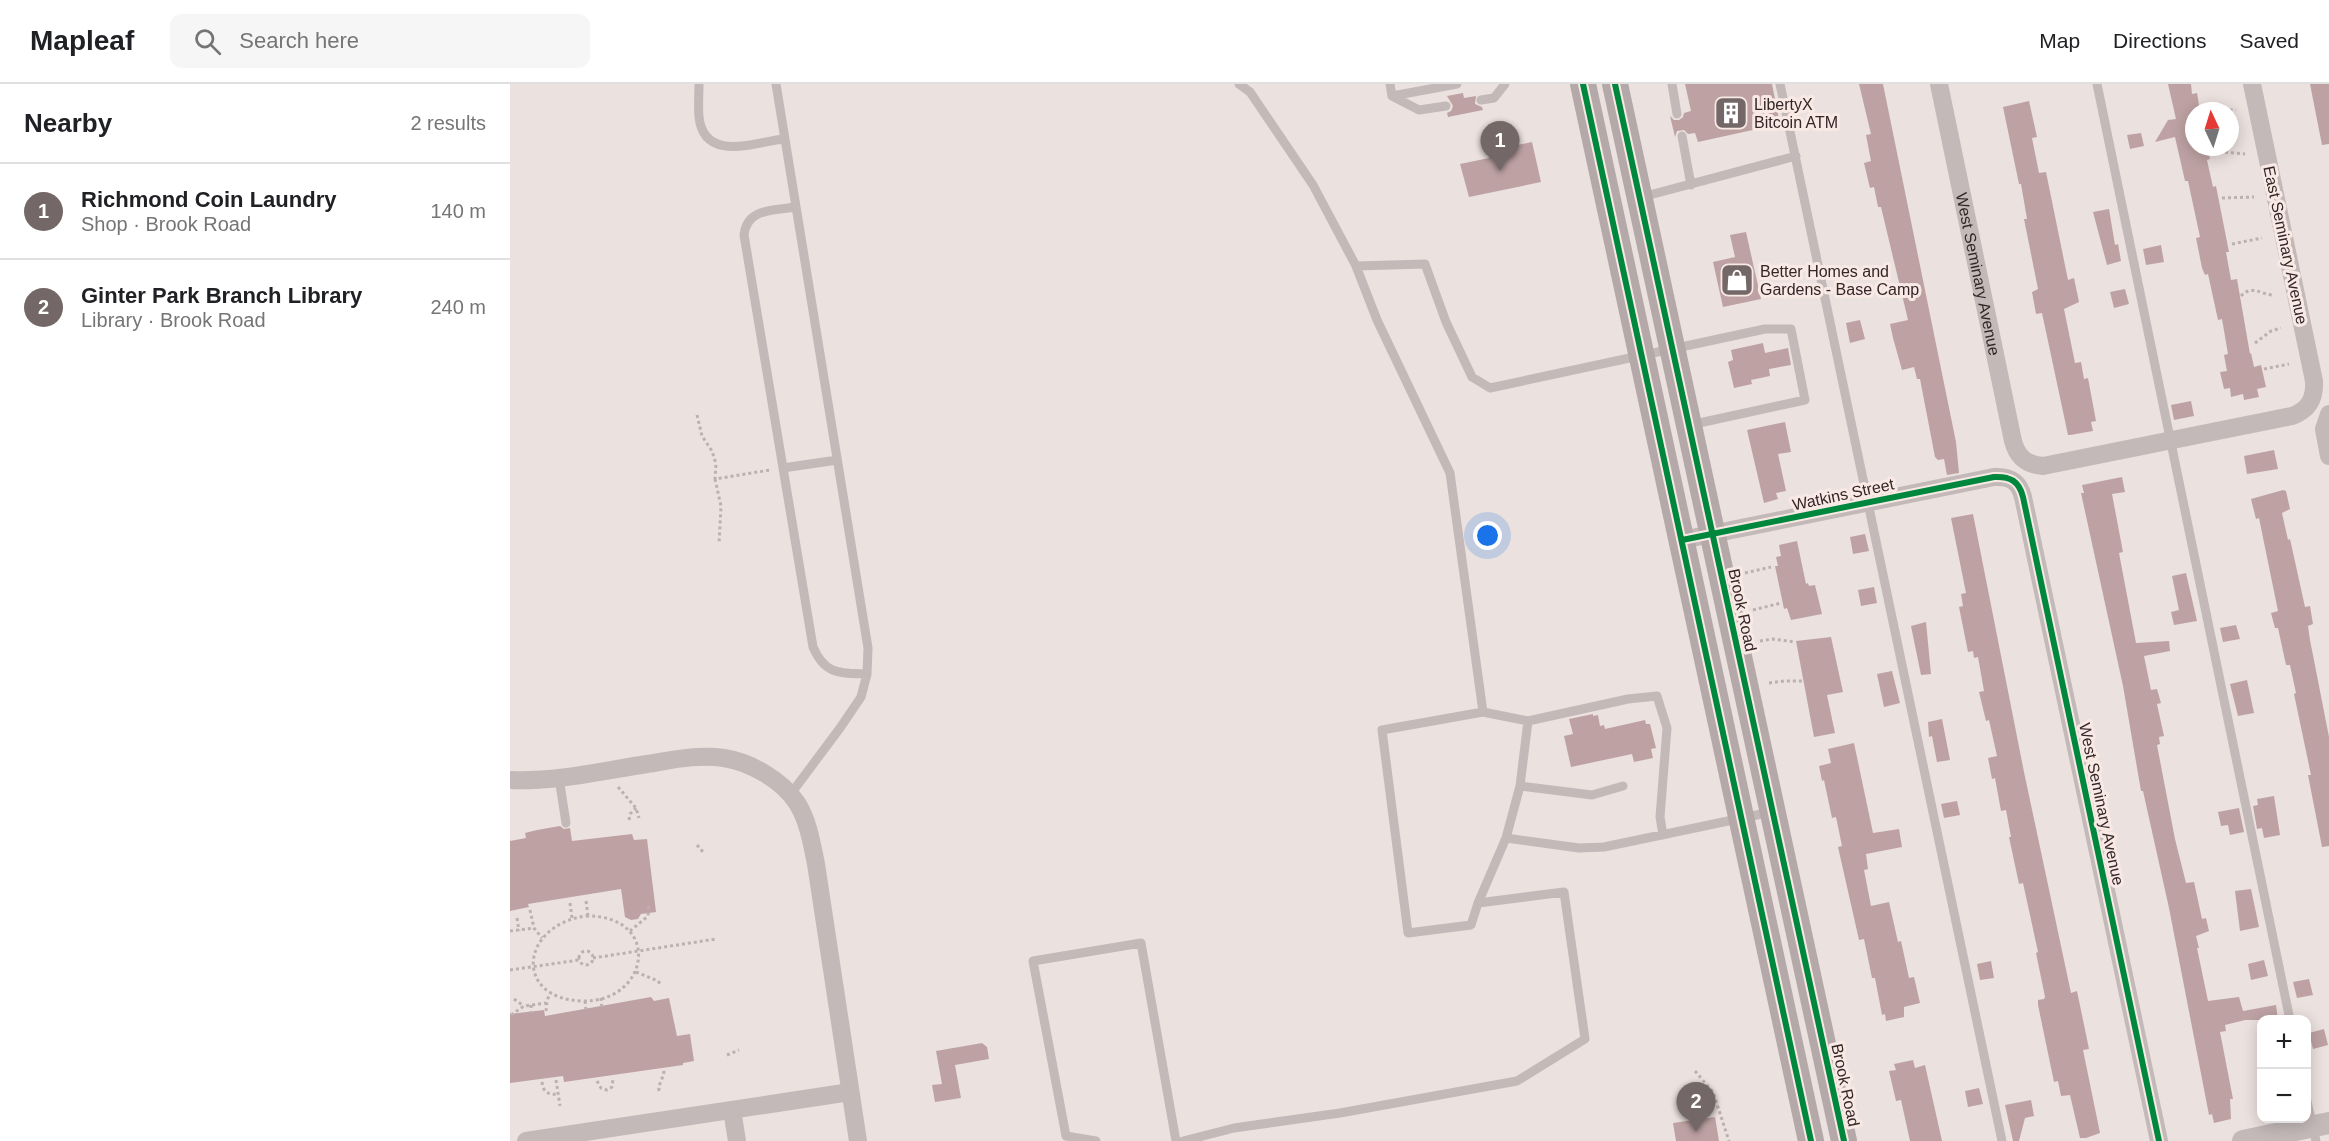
<!DOCTYPE html>
<html lang="en">
<head>
<meta charset="utf-8">
<style>
	:root { --surface:#fff; --page:#f6f6f6; --text:#202124; --muted:#757577; --line:#e0e0e0; --accent:#746767 }
	body { margin:0; font-family:Arial,sans-serif; background:var(--page); color:var(--text) }
	.controls { position:absolute; right:18px; bottom:18px; display:grid; overflow:hidden; border-radius:12px; box-shadow:0 3px 15px #0003 }
	.controls button { width:54px; height:54px; display:grid; place-items:center; padding:0; border:0; border-bottom:2px solid var(--line); background:var(--surface); color:var(--text); font:30px sans-serif }
	.compass { position:absolute; left:1675px; top:18px; width:54px; height:54px; border-radius:50%; background:var(--surface); box-shadow:0 3px 15px #0003; rotate:356deg }
	.you { position:absolute; left:978px; top:452px; width:21px; height:21px; margin:-15px; border:4px solid #fff; border-radius:50%; background:#1a73e8; box-shadow:0 0 0 9px #1a73e833 }
	.badge { display:grid; place-items:center; width:39px; height:39px; border-radius:50%; background:var(--accent); color:#fff; font-size:20px; font-weight:700 }
	.pin { position:absolute; translate:-50% -50px; filter:drop-shadow(0 2px 3px #0008) }
	.pin::after { content:''; position:absolute; top:32px; width:21px; height:18px; background:inherit; clip-path:polygon(0 0,100% 0,50% 100%) }
	.list { margin:0; padding:0; list-style:none }
	h2 { display:flex; justify-content:space-between; align-items:center; height:78px; margin:0; padding:0 24px; font-size:26px }
	h2 small { font-size:20px; font-weight:400; color:var(--muted) }
	.list li { display:grid; grid-template-columns:39px 1fr auto; gap:18px; align-items:center; box-sizing:border-box; height:96px; padding:0 24px; border-top:2px solid var(--line) }
	.list b { display:block; font-size:22px; white-space:nowrap }
	.list p { margin:0; font-size:20px; white-space:nowrap; color:var(--muted) }
	.list em { font-size:20px; font-style:normal; color:var(--muted) }
	.icon { flex:none; width:33px; height:33px; fill:none; stroke:currentColor; stroke-width:2; stroke-linecap:round; stroke-linejoin:round }
	.map { position:relative; flex:none; width:1819px; height:1057px; overflow:hidden }
	header { display:flex; align-items:center; gap:36px; box-sizing:border-box; height:84px; padding:0 30px; background:var(--surface); border-bottom:2px solid var(--line) }
	header strong { font-size:28px }
	nav { display:flex; gap:33px; margin-inline-start:auto; font-size:21px }
	.search { width:420px; height:54px; background:var(--page); display:flex; align-items:center; gap:15px; box-sizing:border-box; padding:0 21px; border-radius:12px; color:var(--muted); font-size:22px }
	main { display:flex }
	aside { flex:1; background:var(--surface) }
	.map>svg:first-child { display:block }
	.building { fill:#bea2a3 }
	.lines { fill:none; stroke-linecap:round; stroke-linejoin:round }
	.path { stroke:#bcb1b0; stroke-width:3; stroke-dasharray:3 3; stroke-linecap:butt }
	.service { stroke:#c3b9b8; stroke-width:9 }
	.minor { stroke:#c3b9b8; stroke-width:18 }
	.tertiary { stroke:#c3b9b8; stroke-width:22 }
	.secondary { stroke:#b4a9a8; stroke-width:26 }
	.cycleway-casing { stroke:#f8e9e5; stroke-width:10 }
	.cycleway { stroke:#00873e; stroke-width:6 }
	.labels { text-anchor:middle; stroke-width:6; stroke-linejoin:round; paint-order:stroke }
	.poi-label { font-size:16px; fill:#342627; stroke:#f8e9e5; text-anchor:start }
	.street-label { font-size:16px; fill:#342627; stroke:#f8e9e5 }
</style>
</head>
<body>
<header>
<strong>Mapleaf</strong>
<div class="search"><svg class="icon" aria-label="search" viewBox="0 0 24 24"><circle cx="10" cy="10" r="6"/><path d="M15 15l6 6"/></svg>Search here</div>
<nav><a>Map</a><a>Directions</a><a>Saved</a></nav>
</header>
<main>
<aside>
<h2>Nearby<small>2 results</small></h2>
<ul class="list">
<li><span class="badge">1</span><div><b>Richmond Coin Laundry</b><p>Shop · Brook Road</p></div><em>140 m</em></li>
<li><span class="badge">2</span><div><b>Ginter Park Branch Library</b><p>Library · Brook Road</p></div><em>240 m</em></li>
</ul>
</aside>
<div class="map">
<svg width="1819" height="1057" viewBox="0 0 1819 1057">
	<rect width="100%" height="100%" fill="#ebe1de"/>
	<!-- building -->
	<path class="building" d="M1175,0H1262L1270,40L1188,58L1185,49L1178,50L1174,46L1167,47L1165,53L1160,32L1164,36H1169L1173,33L1174,29L1181,27Z
		M1349,0H1373L1446,358L1449,389L1437,391L1434,375L1428,376L1425,373L1410,295H1407L1404,283L1392,286L1383,254L1380,240L1398,236L1371,123H1368L1364,103L1360,104L1354,79L1361,77L1356,51L1361,50Z
		M1658,0H1681L1682,10L1687,9L1690,27H1684V63H1697L1700,75L1697,76L1703,103L1706,102L1719,168H1716L1721,196L1727,195L1740,270L1741,269L1744,283L1751,281L1756,303L1747,305L1749,313L1734,316L1733,310L1721,313L1720,304L1714,305L1710,288L1717,287L1714,271L1718,270L1712,235L1708,236L1698,190L1695,191L1692,184L1686,154L1690,153L1678,97H1675L1665,53L1645,58L1658,36L1666,35Z
		M1800,0H1819V60L1812,61Z
		M953,9L954,14L966,12L965,20L972,23L973,26L938,33L937,29L941,27L943,22L937,12Z
		M1519,17L1527,53L1522,54L1529,89L1536,88L1558,196L1564,194L1569,218L1554,225L1565,279L1571,278L1574,295L1578,294L1586,337L1581,338L1583,347L1560,351H1558L1532,229L1526,230L1522,208L1528,205L1514,135H1517L1511,100H1509L1493,23Z
		M1631,49L1634,62L1620,65L1617,51Z
		M1022,58L1031,98L959,113L950,80L979,74L978,67Z
		M1599,125L1605,161L1608,160L1611,177L1597,181L1583,128Z
		M1236,148L1251,215L1213,223L1203,178L1225,173L1220,151Z
		M1651,161L1654,178L1636,181L1633,165Z
		M1615,205L1619,220L1604,224L1600,208Z
		M1350,236L1355,255L1340,259L1336,239Z
		M1253,259L1255,269L1278,264L1281,281L1259,285L1260,292L1241,296L1242,300L1224,304L1218,278L1223,276L1221,266Z
		M1681,317L1684,332L1664,336L1661,321Z
		M1275,338L1281,368L1268,370L1276,407L1266,409L1268,415L1254,419L1237,346Z
		M1764,366L1768,385L1737,390L1734,372Z
		M1612,393L1615,408L1602,410L1613,468L1609,469L1626,559L1659,557L1660,567L1634,572L1641,606L1647,605L1651,619L1647,620L1654,652L1649,653L1650,660L1647,661L1665,755L1676,799L1684,798L1692,835L1696,834L1699,847L1686,852L1689,864H1687L1698,917L1729,913L1733,927L1766,921L1768,936H1735L1715,941L1716,947L1710,948L1723,1015H1720L1721,1035L1704,1039L1702,1030L1699,1031L1659,824L1633,707H1631L1613,602L1571,409H1574L1572,401Z
		M1773,406L1776,407L1780,425L1772,429L1778,456L1780,455L1795,523L1800,522L1803,540L1798,542L1800,556L1819,653V762L1812,763L1798,691H1801L1784,610L1786,609L1780,581H1776L1768,544H1765L1761,529L1768,527L1749,434L1746,435L1741,415Z
		M1463,430L1514,688L1561,909L1567,907L1579,965L1573,966L1590,1049L1576,1054H1570L1560,1011L1551,1012L1548,997L1544,998L1528,921V916L1534,915L1535,913L1526,869L1528,868L1513,799L1509,800L1499,753H1501L1496,726L1491,727L1485,694L1482,695L1478,674L1487,672L1479,636L1476,637L1469,608L1474,607L1468,573L1464,574L1463,567L1458,568L1449,523L1453,522L1451,510L1456,509L1441,434Z
		M1355,450L1359,467L1343,470L1340,453Z
		M1287,457L1296,500L1298,499L1299,502L1305,501L1312,530L1281,536L1277,524L1274,525L1265,482H1268L1266,473L1271,472L1269,461Z
		M1676,489L1687,537L1664,541L1661,528L1669,526L1662,492Z
		M1364,503L1367,519L1351,522L1348,506Z
		M1416,538L1421,590L1411,591L1401,542Z
		M1726,541L1730,555L1713,558L1710,544Z
		M1321,553L1333,608L1317,611L1325,649L1304,653L1286,557Z
		M1382,587L1390,619L1374,623L1367,590Z
		M1737,596L1744,629L1728,632L1720,600Z
		M1083,630V632L1088,631L1090,642L1094,641L1095,645L1135,636L1136,640H1140L1146,664L1141,665L1143,674L1124,678L1122,670L1061,683L1054,652L1063,650L1059,635Z
		M1432,635L1440,676L1427,678L1422,652L1419,653L1418,638Z
		M1344,659L1363,749L1389,745L1392,763L1356,770L1358,785L1354,786L1361,822L1379,818L1388,858L1391,857L1399,894L1404,893L1410,919L1394,923V933L1376,937L1375,930L1372,931L1365,894H1362L1354,855L1349,856L1328,763L1332,762L1326,733L1322,734L1314,696L1312,697L1309,682L1321,679L1318,665Z
		M1764,712L1770,751L1754,754L1752,744L1747,745L1743,722L1748,721L1747,715Z
		M1447,717L1450,731L1434,734L1431,720Z
		M1729,724L1734,748L1720,751L1718,741L1711,742L1708,728Z
		M50,742L54,745L60,744L62,757L122,750L124,756L137,755L146,828L131,830L128,835L121,836L115,833L111,805L18,820L19,823L0,827V757L16,754L15,749L27,746Z
		M1741,805L1749,843L1730,847L1725,807Z
		M1754,876L1758,892L1741,896L1738,880Z
		M1481,877L1484,894L1470,896L1467,880Z
		M1799,895L1803,911L1787,914L1783,898Z
		M141,913L144,917L159,914L167,952L180,950L184,977L173,979V981L54,998L53,992L0,999V930L34,926L35,932Z
		M1814,945L1818,961L1803,965L1799,949Z
		M472,959L477,963L479,975L445,981L451,1014L425,1018L422,1001L432,1000L426,967Z
		M1403,976L1405,984L1415,981L1432,1057H1400L1391,1016L1386,1017L1379,987L1386,986L1384,980Z
		M1469,1004L1473,1020L1458,1023L1455,1007Z
		M1521,1016L1524,1032L1515,1034L1509,1057H1503L1495,1021Z
		M1205,1033L1209,1057H1166L1163,1039Z"/>
	<g class="lines">
		<!-- path -->
		<path class="path" d="M1696,22L1715,26H1726
			M1703,67L1735,70
			M1712,114L1744,113
			M1722,160L1752,154
			M1731,212C1742,200 1751,211 1764,211
			M1745,259L1761,247L1771,244
			M1754,285L1779,280
			M187,331L192,352L202,367L206,380L205,395L260,386
			M205,395L211,422L209,460
			M1235,489L1261,483
			M1243,526L1271,519
			M1250,557L1263,555L1285,558
			M1259,599L1274,597H1294
			M108,703L126,724L129,734
			M119,736L120,730L126,724
			M187,761L193,768
			M76,817L78,832
			M60,819L62,834
			M20,826L24,844L32,854
			M76,832C153,831 140,919 72,917C3,915 10,841 76,832Z
			M7,834L9,847
			M0,847L24,844
			M120,847L138,832L139,820
			M69 874a7 7 0 1 1 14 0a7 7 0 1 1-14 0Z
			M83,874L206,855
			M0,886L69,876
			M126,888L148,897L151,901
			M91,914L92,926
			M4,915L14,922
			M75,917L76,928
			M21,921V929
			M36,927L37,916L41,908
			M1,931L14,922L36,919
			M217,971L229,966
			M1185,987L1203,1008L1219,1057
			M46,996L50,1022
			M87,997L91,1004L97,1006L102,1003L103,995
			M32,998C33,1009 39,1011 49,1010
			M149,1007C148,999 154,994 154,986"/>
		<!-- service -->
		<path class="service" d="M189,0C189,11 188,22 189,33C194,78 243,59 273,55
			M266,0L358,564L357,590L351,613L330,644L280,711
			M729,0L740,8L803,101L846,182
			M880,0L882,12L947,0
			M1162,0L1167,30
			M1270,0L1492,1057
			M1587,0L1780,936
			M882,12L909,26L936,22
			M971,16L984,14L995,0
			M1172,52L1181,101
			M1132,113L1286,72
			M285,123C262,127 237,124 234,151L303,563C315,591 330,589 357,590
			M273,384L327,376
			M973,628L1018,637L1118,615L1147,612L1157,644L1150,733L1153,751
			M49,694L56,739
			M1010,702L1018,637
			M996,754L1010,702L1082,711L1113,702
			M968,819L996,754L1069,764L1094,763L1261,728
			M1796,1013L1806,1057
			M586,1057L556,1052L523,877L631,859L666,1057
			M673,1057L724,1044L830,1029L1007,997L1075,955L1054,808L968,819L961,841L898,849L872,646L973,628L940,389L867,236L846,182L915,180L936,238L962,293L980,304L1255,245H1281L1295,316L1180,341"/>
		<!-- minor -->
		<g class="minor">
			<path id="s1" d="M1429,0L1503,357C1507,372 1516,381 1533,382L1782,332C1799,326 1805,315 1804,297L1742,0"/>
			<path d="M1819,330L1814,345L1819,372"/>
			<path d="M1172,456L1484,393C1500,392 1509,397 1513,413L1649,1057"/>
			<path d="M0,696C46,698 92,687 137,680C162,676 188,670 214,674C240,678 272,696 287,719C298,736 302,760 306,780L348,1057"/>
			<path d="M222,1026L227,1057"/>
			<path d="M16,1057L340,1008"/>
		</g>
		<!-- tertiary -->
		<path class="tertiary" d="M1733,1057L1819,1039"/>
		<!-- secondary -->
		<path class="secondary" d="M1073,0L1301,1057
			M1105,0L1334,1057"/>
		<defs>
			<path id="cycleway" d="M1073,0L1301,1057
				M1105,0L1334,1057
				M1172,456L1484,393C1500,392 1509,397 1513,413L1649,1057"/>
		</defs>
		<!-- cycleway casing -->
		<use href="#cycleway" class="cycleway-casing"/>
		<!-- cycleway -->
		<use href="#cycleway" class="cycleway"/>
	</g>
	<!-- icons -->
	<defs>
		<symbol id="building-square" viewBox="-11 -11 22 22"><rect x="-9" y="-9" width="18" height="18" rx="4" fill="#746767" stroke="#f8e9e5"/><path d="M-4-6H4V6H1V3H-1V6H-4ZM-2.5-4.3h1.7v1.8h-1.7ZM.8-4.3h1.7v1.8H.8ZM-2.5-1h1.7V.8h-1.7ZM.8-1h1.7V.8H.8Z" fill="#fff"/></symbol>
		<symbol id="shop-square" viewBox="-11 -11 22 22"><rect x="-9" y="-9" width="18" height="18" rx="4" fill="#746767" stroke="#f8e9e5"/><path d="M-5-2.5h2.3a2.7 3.5 0 0 1 5.4 0H5L5.5 6h-11ZM-1.5-2.5h3a1.5 2.3 0 0 0-3 0Z" fill="#fff"/></symbol>
	</defs>
	<g fill-rule="evenodd">
		<use href="#building-square" x="1202" y="10" width="38" height="38"/>
		<use href="#shop-square" x="1208" y="177" width="38" height="38"/>
	</g>
	<g class="labels">
		<!-- poi labels -->
		<g class="poi-label">
			<text x="1244" y="26">LibertyX<tspan x="1244" dy="18">Bitcoin ATM</tspan></text>
			<text x="1250" y="193">Better Homes and<tspan x="1250" dy="18">Gardens - Base Camp</tspan></text>
		</g>
		<!-- street labels -->
		<g class="street-label">
			<text transform="translate(1776 161) rotate(78)" y="6">East Seminary Avenue</text>
			<text dy="6" stroke="none"><textPath href="#s1" startOffset="194">West Seminary Avenue</textPath></text>
			<text transform="translate(1333 410) rotate(-12)" y="6">Watkins Street</text>
			<text transform="translate(1233 526) rotate(78)" y="6">Brook Road</text>
			<text transform="translate(1592 720) rotate(78)" y="6">West Seminary Avenue</text>
			<text transform="translate(1336 1001) rotate(78)" y="6">Brook Road</text>
		</g>
	</g>
</svg>
<div class="controls">
<button>+</button>
<button>−</button>
</div>
<svg class="compass" viewBox="-18 -18 36 36"><path d="M0-13l5 13h-10z" fill="#e53935"/><path d="M0 13l5-13h-10z" fill="#757577"/></svg>
<div class="you"></div>
<div class="pin badge" style="left:990px;top:87px">1</div>
<div class="pin badge" style="left:1186px;top:1048px">2</div>
</div>
</main>
</body>
</html>
